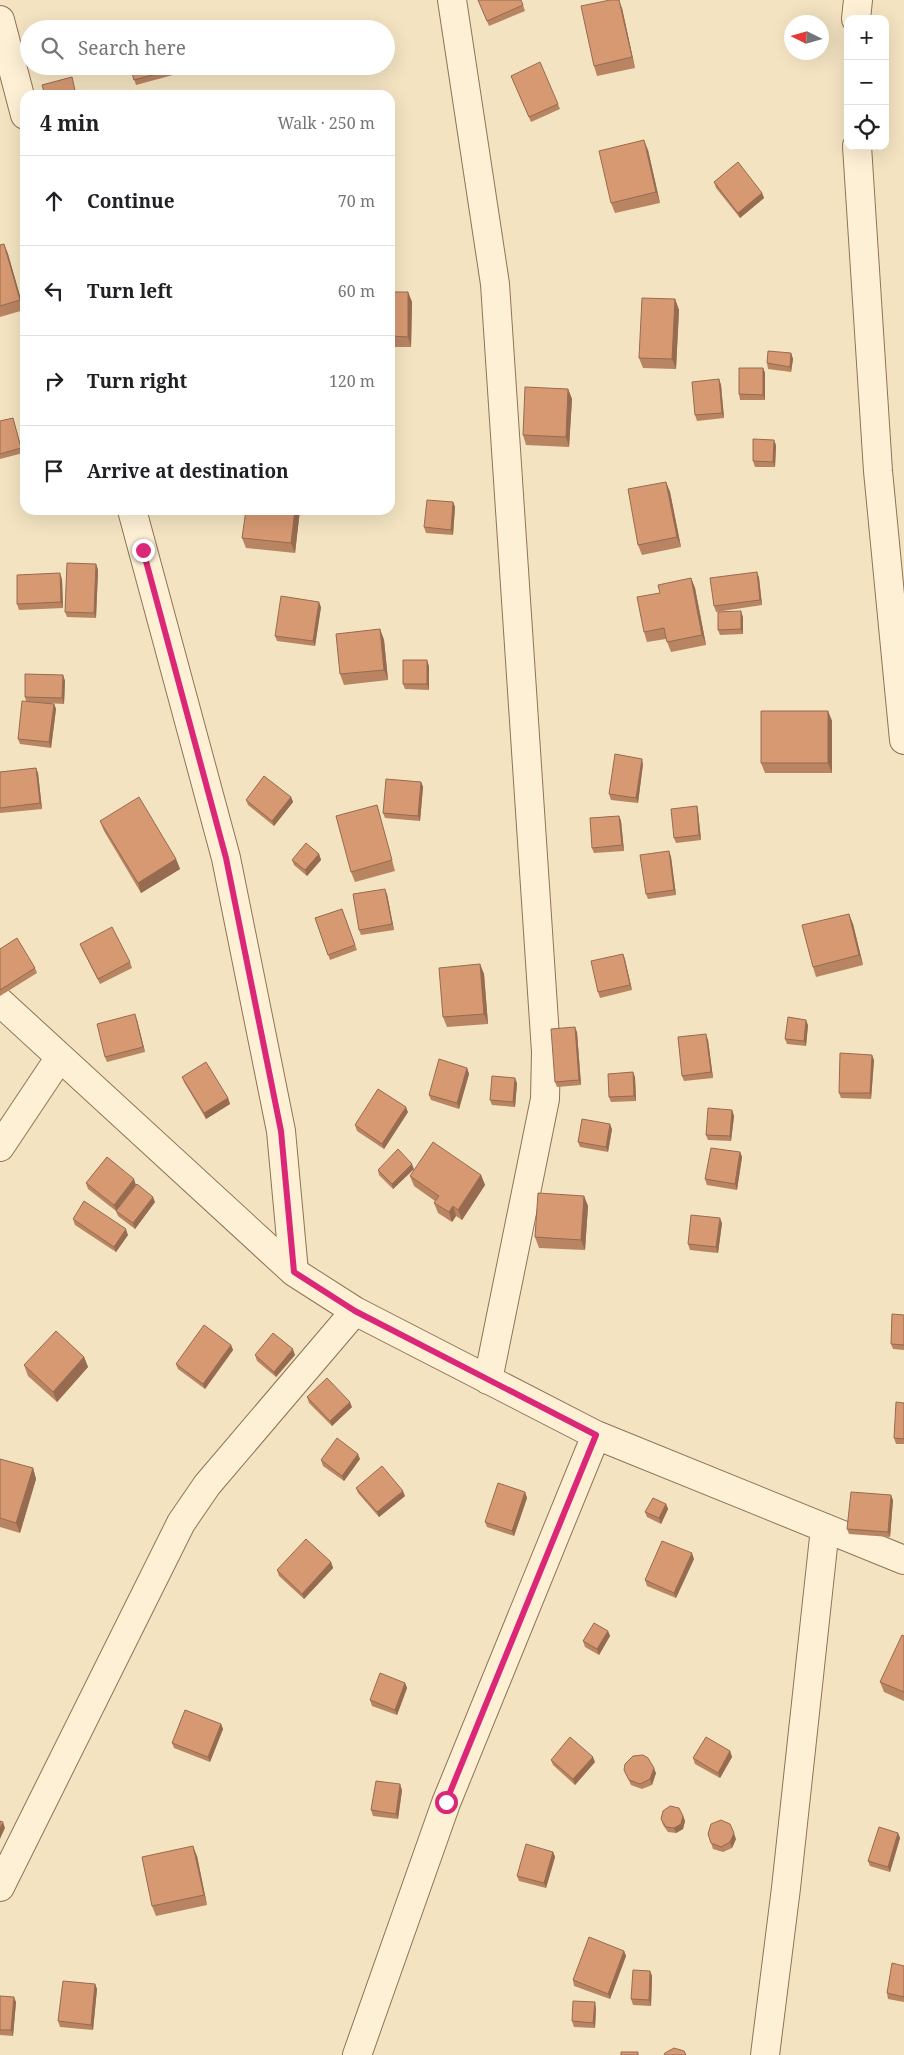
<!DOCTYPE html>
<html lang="en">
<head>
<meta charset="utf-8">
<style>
	:root { --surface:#fff; --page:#f2f2f2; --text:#202124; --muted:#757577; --line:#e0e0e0 }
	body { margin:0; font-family:"Noto Serif",serif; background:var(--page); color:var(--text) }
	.controls { position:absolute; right:15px; top:15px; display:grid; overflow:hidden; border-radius:10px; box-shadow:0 5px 20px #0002 }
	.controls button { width:45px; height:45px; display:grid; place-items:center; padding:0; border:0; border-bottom:1px solid var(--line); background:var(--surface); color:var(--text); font:25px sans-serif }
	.compass { position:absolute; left:784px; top:15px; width:45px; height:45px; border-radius:50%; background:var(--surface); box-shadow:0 5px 20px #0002; rotate:275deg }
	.stop { position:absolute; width:15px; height:15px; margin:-11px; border:4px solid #db2777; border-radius:50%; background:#fff }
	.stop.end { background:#db2777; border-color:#fff; box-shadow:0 1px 5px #0008 }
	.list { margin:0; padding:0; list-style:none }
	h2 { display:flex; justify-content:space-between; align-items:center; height:65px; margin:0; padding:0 20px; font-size:21px }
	h2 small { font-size:16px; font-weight:400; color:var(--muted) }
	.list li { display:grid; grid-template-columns:32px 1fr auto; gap:15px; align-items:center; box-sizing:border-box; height:90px; padding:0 20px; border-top:1px solid var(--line) }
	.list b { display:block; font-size:19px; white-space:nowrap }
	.list em { font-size:16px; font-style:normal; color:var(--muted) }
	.icon { flex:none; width:28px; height:28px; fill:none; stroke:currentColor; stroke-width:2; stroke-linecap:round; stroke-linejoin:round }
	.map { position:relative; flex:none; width:904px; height:2055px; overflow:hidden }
	.search { position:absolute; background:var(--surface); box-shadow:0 5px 20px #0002; left:20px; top:20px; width:375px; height:55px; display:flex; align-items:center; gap:12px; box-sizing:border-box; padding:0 18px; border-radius:28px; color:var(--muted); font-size:19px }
	.panel { position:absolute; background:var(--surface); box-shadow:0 5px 20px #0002; left:20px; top:90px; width:375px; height:425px; border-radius:15px }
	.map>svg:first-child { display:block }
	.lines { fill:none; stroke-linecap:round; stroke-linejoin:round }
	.minor-casing { stroke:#8f7356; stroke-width:30 }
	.minor { stroke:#fdf0d5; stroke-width:28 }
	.wall { fill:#b88462 }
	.shaded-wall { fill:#966b50 }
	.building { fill:#d69972; stroke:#966b50 }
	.route { stroke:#db2777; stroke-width:6 }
</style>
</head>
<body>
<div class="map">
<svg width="904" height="2055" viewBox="0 0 904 2055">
	<rect width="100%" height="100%" fill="#f3e3c1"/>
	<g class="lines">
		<defs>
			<path id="minor" d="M452,0L495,284L546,1052L545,1099L488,1380
				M856,19L858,0
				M0,20L25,115
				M857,146L878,471L904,740
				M132,510L226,858L281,1131L294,1272
				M0,1002L294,1272L355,1311L596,1435L904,1560
				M0,1147L60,1057
				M0,1887L181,1523L207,1485L355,1311
				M357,2055L446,1803L596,1435
				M765,2055L786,1888L825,1528"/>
		</defs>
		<!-- minor casing -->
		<use href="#minor" class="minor-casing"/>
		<!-- minor -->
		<use href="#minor" class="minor"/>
	</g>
	<!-- wall -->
	<path class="wall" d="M478,0L523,5L525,11L489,26Z
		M622,8L635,68L597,76L594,66Z
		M130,66H171L173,75L136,85Z
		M511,76L558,104L560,109L531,122Z
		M648,150L660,203L615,213L611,203Z
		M714,182L762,193L764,198L740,218L716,188Z
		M4,244L8,254L24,310L0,317V245Z
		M390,292H408L412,302L411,347H390Z
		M675,299L679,310L676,369L643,368L639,358Z
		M791,353L793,359L791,372L768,369L767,363Z
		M763,368L765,373V400H740L739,394Z
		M719,379L721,385L724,418L697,421L695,415Z
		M568,389L572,399L569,447L526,445L523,435Z
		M13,418L23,453L0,459V421Z
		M776,445L775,467H755L753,461Z
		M666,482L670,492L681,547L642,555L638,545Z
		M453,502L455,507L453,535L426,533L424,527Z
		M300,510L295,553L246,548L242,538Z
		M96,564L98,570L96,618L67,617L65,612Z
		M757,572L759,578L762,605L716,612L714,606Z
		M691,578L695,588L706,645L671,652L666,639L647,642L644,632L660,593Z
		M62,579L63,608L19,610L17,604Z
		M321,607L315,646L277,641L275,636Z
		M743,617V634L720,635L718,630Z
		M380,629L384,640L388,680L344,685L340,674Z
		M429,666V690L405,689L403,684Z
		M63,675L65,681L64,704L45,703L54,704L56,709L51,748L20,744L18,739L26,701L25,697Z
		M828,711L832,721V773H765L761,763Z
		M643,764L638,803L611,800L609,794Z
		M36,768L38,773L42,809L0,813V772Z
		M421,782L423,787L420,821L385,818L383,813Z
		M291,797L293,802L274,826L248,805L246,800Z
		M377,805L395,871L355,882L351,872Z
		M697,806L698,811L701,840L676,843L674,838Z
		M619,816L621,821L624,851L594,853L592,848Z
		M100,821L176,859L180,869L141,893L104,831Z
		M669,851L671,857L676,895L648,899L646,894Z
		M319,854L321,860L307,876L294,865L292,860Z
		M387,894L394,930L361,935L359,930Z
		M342,909L357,950L330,960L315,918Z
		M849,914L853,924L863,965L816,977L813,967Z
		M80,944L130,962L132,968L100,984L82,949Z
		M0,949L35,968L37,973L0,996Z
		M623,954L632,990L600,998L598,992Z
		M480,964L484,974L488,1024L447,1027L443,1017Z
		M137,1020L145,1052L107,1062L105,1057Z
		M808,1025L806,1046L787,1044L785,1039Z
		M577,1032L581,1085L557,1087L555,1082Z
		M708,1040L713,1078L684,1081L682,1076Z
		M874,1060L871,1099L841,1098L839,1093Z
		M467,1068L469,1074L459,1109L431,1100L429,1095Z
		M182,1077L228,1098L230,1104L206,1119L184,1082Z
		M635,1077L636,1101L611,1102L609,1097Z
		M517,1083L515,1107L492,1105L490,1100Z
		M732,1110L734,1116L731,1141L708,1140L706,1135Z
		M408,1112L384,1149L357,1131L355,1125Z
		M612,1129L608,1152L580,1147L578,1142Z
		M740,1152L742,1157L737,1190L707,1185L705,1179Z
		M107,1157L116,1211L88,1189L86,1183Z
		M414,1169L393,1189L379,1175L378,1170Z
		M481,1175L485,1185L462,1220L456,1216L452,1222L438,1213L434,1203L435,1201L414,1186L410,1176Z
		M584,1196L588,1206L585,1250L539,1248L535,1237Z
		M155,1202L135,1229L118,1216L116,1211Z
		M73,1219L128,1235L116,1252L75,1225Z
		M722,1223L718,1253L690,1250L688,1244Z
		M904,1315V1350L893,1349L891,1344Z
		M231,1345L233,1350L205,1389L178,1369L176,1364Z
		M255,1355H295L276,1377L257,1361Z
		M84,1357L88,1367L57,1402L28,1376L24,1365Z
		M307,1397L352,1407L332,1426L309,1403Z
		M904,1403V1444H896L894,1438Z
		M0,1459L33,1468L36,1479L20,1533L0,1527Z
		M360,1459L344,1481L323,1466L321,1460Z
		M356,1488L405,1496L379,1517L358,1493Z
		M525,1492L527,1498L514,1536L487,1527L485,1522Z
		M893,1500L890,1537L849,1534L847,1529Z
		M666,1504L668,1509L661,1524L647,1517L645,1512Z
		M694,1559L676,1598L647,1586L645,1580Z
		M331,1562L333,1568L304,1599L279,1576L277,1570Z
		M608,1631L610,1636L599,1655L585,1647L583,1641Z
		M904,1636V1701L884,1692L880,1682Z
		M405,1683L407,1688L397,1715L372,1706L370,1700Z
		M221,1724L223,1729L210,1762L174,1748L172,1743Z
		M730,1751L732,1757L720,1778L695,1764L693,1758Z
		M551,1760L595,1762L575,1785L553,1765Z
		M624,1770L656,1773L652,1785L642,1789L631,1785Z
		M402,1790L398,1819L373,1816L371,1810Z
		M683,1816L685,1821L683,1829L676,1833L668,1832L663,1825L661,1819Z
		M898,1833L900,1838L890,1872L870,1866L868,1861Z
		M708,1834L736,1839L732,1848L723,1852L713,1849Z
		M553,1852L555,1857L546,1888L519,1881L517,1876Z
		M197,1856L207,1905L156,1916L152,1906Z
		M624,1951L626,1956L610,1999L574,1986L573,1980Z
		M904,1966V2002L888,1999L887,1993Z
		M650,1971L652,1976L651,2006L633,2005L631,1999Z
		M95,1984L97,1989L93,2030L60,2027L58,2021Z
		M0,1996L16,2002L13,2036L0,2035Z
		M596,2008L595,2028L574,2027L572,2021Z"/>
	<!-- shaded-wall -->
	<path class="shaded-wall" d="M619,0L622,8L635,68L632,57Z
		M644,140L648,150L660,203L656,192Z
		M762,193L764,198L740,218L738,213Z
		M4,244L8,254L24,310L20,300Z
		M408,292L412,302L411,347L408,337Z
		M675,299L679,310L676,369L672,359Z
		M791,353L793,359L791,372L790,367Z
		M763,368L765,373V400L763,395Z
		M719,379L721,385L724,418L722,413Z
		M568,389L572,399L569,447L566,437Z
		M774,440L776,445L775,467L773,462Z
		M666,482L670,492L681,547L677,537Z
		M453,502L455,507L453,535L451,530Z
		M295,510H300L295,553L291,543Z
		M96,564L98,570L96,618L94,613Z
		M757,572L759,578L762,605L760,600Z
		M60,573L62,579L63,608L61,602Z
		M691,578L695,588L706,645L702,635Z
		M319,602L321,607L315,646L313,641Z
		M741,611L743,617V634L741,629Z
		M380,629L384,640L388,680L384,670Z
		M427,660L429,666V690L427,684Z
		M63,675L65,681L64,704L62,698Z
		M54,704L56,709L51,748L49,742Z
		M828,711L832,721V773L828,763Z
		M642,759L643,764L638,803L636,798Z
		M36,768L38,773L42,809L40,803Z
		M421,782L423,787L420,821L418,816Z
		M291,797L293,802L274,826L272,821Z
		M697,806L698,811L701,840L699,835Z
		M619,816L621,821L624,851L622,845Z
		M669,851L671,857L676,895L674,890Z
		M319,854L321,860L307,876L305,870Z
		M176,859L180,869L141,893L138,883Z
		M385,889L387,894L394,930L392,924Z
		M849,914L853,924L863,965L859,955Z
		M623,954L625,959L632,990L630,985Z
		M480,964L484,974L488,1024L484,1014Z
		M135,1014L137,1020L145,1052L143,1047Z
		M806,1020L808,1025L806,1046L804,1041Z
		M575,1027L577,1032L581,1085L579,1080Z
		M706,1034L708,1040L713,1078L711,1072Z
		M872,1055L874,1060L871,1099L870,1093Z
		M467,1068L469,1074L459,1109L457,1103Z
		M633,1072L635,1077L636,1101L634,1096Z
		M515,1078L517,1083L515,1107L513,1102Z
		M228,1098L230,1104L206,1119L204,1113Z
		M406,1107L408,1112L384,1149L382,1144Z
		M732,1110L734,1116L731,1141L730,1136Z
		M610,1124L612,1129L608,1152L606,1147Z
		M740,1152L742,1157L737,1190L735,1184Z
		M412,1164L414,1169L393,1189L392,1184Z
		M481,1175L485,1185L462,1220L458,1210Z
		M134,1179L136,1185L116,1211L114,1205Z
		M584,1196L588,1206L585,1250L581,1240Z
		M153,1197L155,1202L135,1229L133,1223Z
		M453,1206L456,1216L452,1222L449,1212Z
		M720,1218L722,1223L718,1253L716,1247Z
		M126,1229L128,1235L116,1252L114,1247Z
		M231,1345L233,1350L205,1389L203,1384Z
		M293,1349L295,1355L276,1377L274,1372Z
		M84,1357L88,1367L57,1402L53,1392Z
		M350,1402L352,1407L332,1426L330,1421Z
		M358,1454L360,1459L344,1481L342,1476Z
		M33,1468L36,1479L20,1533L16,1523Z
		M403,1491L405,1496L379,1517L377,1512Z
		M525,1492L527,1498L514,1536L512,1531Z
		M891,1495L893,1500L890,1537L888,1532Z
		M666,1504L668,1509L661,1524L659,1518Z
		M692,1553L694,1559L676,1598L674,1593Z
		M331,1562L333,1568L304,1599L302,1594Z
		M608,1631L610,1636L599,1655L597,1649Z
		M405,1683L407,1688L397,1715L395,1710Z
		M221,1724L223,1729L210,1762L208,1757Z
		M730,1751L732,1757L720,1778L718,1773Z
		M593,1757L595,1762L575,1785L573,1779Z
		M654,1768L656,1773L652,1785L650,1779Z
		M400,1784L402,1790L398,1819L396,1814Z
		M683,1816L685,1821L683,1829L676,1833L674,1828Z
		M3,1822L5,1828L0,1839V1829Z
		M734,1833L736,1839L732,1848L730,1842Z
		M898,1833L900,1838L890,1872L888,1867Z
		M193,1846L197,1856L207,1905L204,1895Z
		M553,1852L555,1857L546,1888L544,1883Z
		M624,1951L626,1956L610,1999L608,1994Z
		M650,1971L652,1976L651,2006L649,2000Z
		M95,1984L97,1989L93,2030L91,2025Z
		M14,1997L16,2002L13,2036L11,2030Z
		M595,2002L596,2008L595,2028L593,2023Z"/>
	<!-- building -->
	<path class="building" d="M478,0H521L523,5L487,21Z
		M610,0H619L632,57L594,66L581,6Z
		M295,21L298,29H277Z
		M540,62L558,104L529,117L511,76Z
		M130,66H170L171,70L134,80Z
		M72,77L76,95H45L42,85Z
		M644,140L656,192L611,203L599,151Z
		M738,162L762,193L738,213L714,182Z
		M4,244L20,300L0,306V245Z
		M390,292H408V337L390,336Z
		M642,298L675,299L672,359L639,358Z
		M768,351L791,353L790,367L767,363Z
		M739,368H763V395L739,394Z
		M719,379L722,413L695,415L692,382Z
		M525,387L568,389L566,437L523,435Z
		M13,418L21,448L0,454V421Z
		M753,439L774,440L773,462L753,461Z
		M666,482L677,537L638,545L628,489Z
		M427,500L453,502L451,530L424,527Z
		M246,510H295L291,543L242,538Z
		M67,563L96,564L94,613L65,612Z
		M757,572L760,600L714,606L710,578Z
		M60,573L61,602L17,604V575Z
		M691,578L702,635L667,642L664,628L644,632L637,597L660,593L658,585Z
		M281,596L319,602L313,641L275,636Z
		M741,611V629L718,630V612Z
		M380,629L384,670L340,674L336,634Z
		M403,660H427V684H403Z
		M25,674L63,675L62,698L25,697Z
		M22,701L54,704L49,742L18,739Z
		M761,711H828V763H761Z
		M615,754L642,759L636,798L609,794Z
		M36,768L40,803L0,808V772Z
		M264,776L291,797L272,821L246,800Z
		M386,779L421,782L418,816L383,813Z
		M139,797L176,859L138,883L100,821Z
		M377,805L392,860L351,872L336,816Z
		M697,806L699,835L674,838L671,809Z
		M619,816L622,845L592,848L590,818Z
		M306,843L319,854L305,870L292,860Z
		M669,851L674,890L646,894L640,855Z
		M385,889L392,924L359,930L353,894Z
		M342,909L355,945L328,955L315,918Z
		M849,914L859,955L813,967L802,925Z
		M112,927L130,962L98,979L80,944Z
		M17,938L35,968L0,990V949Z
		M623,954L630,985L598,992L591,961Z
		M480,964L484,1014L443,1017L439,968Z
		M135,1014L143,1047L105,1057L97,1024Z
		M788,1017L806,1020L804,1041L785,1039Z
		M575,1027L579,1080L555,1082L551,1029Z
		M706,1034L711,1072L682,1076L678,1037Z
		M840,1053L872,1055L870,1093H839Z
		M439,1059L467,1068L457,1103L429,1095Z
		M206,1062L228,1098L204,1113L182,1077Z
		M633,1072L634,1096L609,1097L608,1074Z
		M492,1076L515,1078L513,1102L490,1100Z
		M378,1089L406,1107L382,1144L355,1125Z
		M708,1108L732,1110L730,1136L706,1135Z
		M582,1119L610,1124L606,1147L578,1142Z
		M433,1142L481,1175L458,1210L453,1206L449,1212L434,1203L439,1196L410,1176Z
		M711,1148L740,1152L735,1184L705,1179Z
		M398,1149L412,1164L392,1184L378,1170Z
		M107,1157L134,1179L114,1205L86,1183Z
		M137,1184L153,1197L133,1223L116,1211Z
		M538,1193L584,1196L581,1240L535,1237Z
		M84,1201L126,1229L114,1247L73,1219Z
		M691,1215L720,1218L716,1247L688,1244Z
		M892,1314L904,1315V1345L891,1344Z
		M204,1325L231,1345L203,1384L176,1364Z
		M56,1331L84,1357L53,1392L24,1365Z
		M273,1333L293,1349L274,1372L255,1355Z
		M327,1378L350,1402L330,1421L307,1397Z
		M896,1402L904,1403V1439L894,1438Z
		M337,1438L358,1454L342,1476L321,1460Z
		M0,1459L33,1468L16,1523L0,1518Z
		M382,1466L403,1491L377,1512L356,1488Z
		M498,1483L525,1492L512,1531L485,1522Z
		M851,1492L891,1495L888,1532L847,1529Z
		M653,1498L666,1504L659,1518L645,1512Z
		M306,1539L331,1562L302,1594L277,1570Z
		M662,1541L692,1553L674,1593L645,1580Z
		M594,1623L608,1631L597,1649L583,1641Z
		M902,1635L904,1636V1692L880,1682Z
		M380,1673L405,1683L395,1710L370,1700Z
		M185,1710L221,1724L208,1757L172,1743Z
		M570,1737L593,1757L573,1779L551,1760Z
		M706,1737L730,1751L718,1773L693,1758Z
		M643,1755L648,1758L654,1768L650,1779L640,1784L629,1780L624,1770L625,1764L633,1756Z
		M376,1781L400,1784L396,1814L371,1810Z
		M670,1806L679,1808L683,1816L681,1824L674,1828L666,1827L661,1819L663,1811Z
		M721,1820L730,1824L734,1833L730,1842L721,1847L711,1843L708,1834L711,1824Z
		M0,1821L3,1822L0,1829Z
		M879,1827L898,1833L888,1867L868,1861Z
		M526,1844L553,1852L544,1883L517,1876Z
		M193,1846L204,1895L152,1906L142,1857Z
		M589,1937L624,1951L608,1994L573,1980Z
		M892,1963L904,1966V1997L887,1993Z
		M633,1970L650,1971L649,2000L631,1999Z
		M63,1981L95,1984L91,2025L58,2021Z
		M0,1996L14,1997L11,2030H0Z
		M573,2001L595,2002L593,2023L572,2021Z
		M674,2048L684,2051L686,2055H664L665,2053Z
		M621,2052H638V2055H621Z"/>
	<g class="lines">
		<!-- route -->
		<path class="route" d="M143,550L226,858L281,1131L294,1272L355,1311L596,1435L446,1802"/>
	</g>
</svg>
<div class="controls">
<button>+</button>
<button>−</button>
<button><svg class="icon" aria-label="locate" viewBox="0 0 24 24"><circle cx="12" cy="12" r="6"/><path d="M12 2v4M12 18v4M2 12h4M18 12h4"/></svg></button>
</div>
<svg class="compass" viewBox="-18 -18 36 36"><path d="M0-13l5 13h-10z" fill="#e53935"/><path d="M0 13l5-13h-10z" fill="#757577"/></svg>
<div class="stop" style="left:446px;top:1802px"></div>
<div class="stop end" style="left:143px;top:550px"></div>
<div class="search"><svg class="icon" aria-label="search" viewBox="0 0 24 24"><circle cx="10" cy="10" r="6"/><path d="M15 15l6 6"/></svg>Search here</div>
<section class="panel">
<h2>4 min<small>Walk · 250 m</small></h2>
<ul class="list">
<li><svg class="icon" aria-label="ahead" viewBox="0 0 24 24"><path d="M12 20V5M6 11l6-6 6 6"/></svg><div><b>Continue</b></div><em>70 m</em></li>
<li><svg class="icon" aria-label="left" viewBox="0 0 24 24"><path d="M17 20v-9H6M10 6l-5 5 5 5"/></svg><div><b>Turn left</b></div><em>60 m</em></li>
<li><svg class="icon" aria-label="right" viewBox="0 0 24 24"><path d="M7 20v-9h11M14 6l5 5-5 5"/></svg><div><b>Turn right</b></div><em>120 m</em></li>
<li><svg class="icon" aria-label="arrive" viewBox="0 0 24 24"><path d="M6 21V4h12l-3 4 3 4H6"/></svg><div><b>Arrive at destination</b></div></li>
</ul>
</section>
</div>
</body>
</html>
